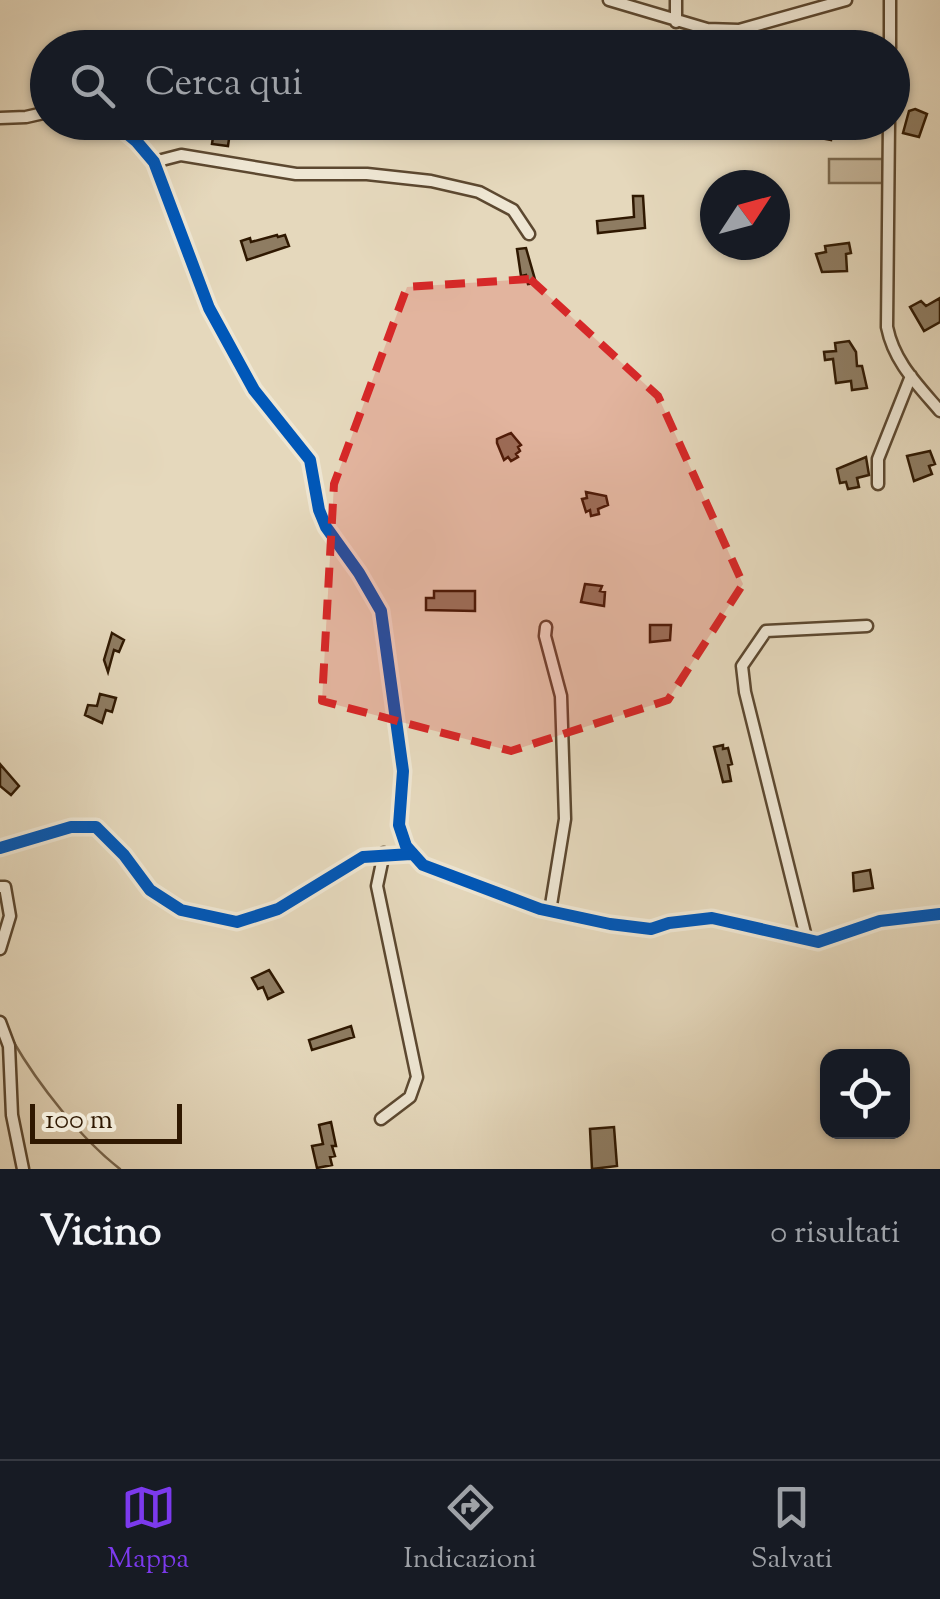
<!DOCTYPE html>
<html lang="it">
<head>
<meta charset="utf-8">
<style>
	:root { --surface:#171b24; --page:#242831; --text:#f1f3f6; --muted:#9ea1a6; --line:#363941; --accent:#7c3aed }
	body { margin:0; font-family:"Sorts Mill Goudy",serif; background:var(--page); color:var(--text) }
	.controls { position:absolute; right:30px; bottom:30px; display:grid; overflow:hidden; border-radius:20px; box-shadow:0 2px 8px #0004 }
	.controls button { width:90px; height:90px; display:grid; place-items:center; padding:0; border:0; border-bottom:2px solid var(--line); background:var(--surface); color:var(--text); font:50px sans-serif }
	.compass { position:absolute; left:700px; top:170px; width:90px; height:90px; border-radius:50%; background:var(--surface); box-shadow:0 2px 8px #0004; rotate:54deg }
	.scale { position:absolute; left:30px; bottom:25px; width:152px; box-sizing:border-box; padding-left:10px; border:5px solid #2f1801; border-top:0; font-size:28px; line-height:35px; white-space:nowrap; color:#2f1801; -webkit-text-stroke:8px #eee6d3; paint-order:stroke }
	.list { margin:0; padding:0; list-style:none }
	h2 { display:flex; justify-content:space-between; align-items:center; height:130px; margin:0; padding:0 40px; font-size:42px }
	h2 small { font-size:32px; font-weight:400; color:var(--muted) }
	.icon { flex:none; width:55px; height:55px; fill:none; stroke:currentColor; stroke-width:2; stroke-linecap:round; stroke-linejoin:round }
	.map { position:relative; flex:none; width:940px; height:1169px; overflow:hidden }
	.search { position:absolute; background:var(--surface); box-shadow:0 2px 8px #0004; left:30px; right:30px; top:30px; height:110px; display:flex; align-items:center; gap:25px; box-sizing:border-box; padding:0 35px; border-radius:55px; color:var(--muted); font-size:38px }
	.sheet { height:290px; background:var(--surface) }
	nav { display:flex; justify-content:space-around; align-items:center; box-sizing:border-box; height:140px; border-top:2px solid var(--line); background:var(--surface); font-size:28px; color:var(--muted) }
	nav a { display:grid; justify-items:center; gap:5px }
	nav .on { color:var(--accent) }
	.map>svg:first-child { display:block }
	.green { fill:#c6b79c; stroke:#7a684e; stroke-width:2.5 }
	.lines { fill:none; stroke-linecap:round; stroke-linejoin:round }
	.stream { stroke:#77644b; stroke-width:2.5 }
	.building { fill:#8e7c62; stroke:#2f1801; stroke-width:2.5 }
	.minor-casing { stroke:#5c4830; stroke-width:15 }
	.minor { stroke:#eee6d3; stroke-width:10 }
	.cycleway-casing { stroke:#eee6d3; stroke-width:19 }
	.cycleway { stroke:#0057b8; stroke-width:12 }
	.marked { fill:#d62828; fill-opacity:0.2; stroke:#d62828; stroke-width:8; stroke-dasharray:20 12; stroke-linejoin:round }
</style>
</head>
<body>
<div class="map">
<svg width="940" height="1169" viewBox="0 0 940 1169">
	<rect width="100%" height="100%" fill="#e5d8bc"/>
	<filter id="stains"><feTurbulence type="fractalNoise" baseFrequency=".002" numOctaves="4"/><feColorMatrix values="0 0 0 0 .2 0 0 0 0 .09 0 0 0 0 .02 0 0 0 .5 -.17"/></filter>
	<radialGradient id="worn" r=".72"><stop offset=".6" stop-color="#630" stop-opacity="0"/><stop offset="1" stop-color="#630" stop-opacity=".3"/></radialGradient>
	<!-- green -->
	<path class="green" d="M829,159H883V183H829Z"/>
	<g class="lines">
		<!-- stream -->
		<path class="stream" d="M5,1019L8,1029
			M13,1041C38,1084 80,1138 120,1169"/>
	</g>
	<!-- building -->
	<path class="building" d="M915,109L927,114L919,137L903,133L909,111Z
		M813,122H833L831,140L799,134L800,125L813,126Z
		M215,123L231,125L228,146L212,144Z
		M633,196H643L645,228L598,233L597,221L634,217Z
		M277,235L278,237L285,235L289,246L247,260L241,241L250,238L251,242Z
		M849,243L851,253L846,254L847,271L822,272L816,254L826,252L825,246Z
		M526,248L536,283L528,284L526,275L521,276L517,249Z
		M940,298V322L924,331L910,307L921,301L926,306Z
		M849,341L856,352L857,366H862L867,388L852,390L851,381L836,383L833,359L825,360L824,352L836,351L835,343Z
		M511,433L521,445L518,447L520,451L516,454L518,457L511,461L508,457L504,460L497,443V439Z
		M930,451L935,464L929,466L932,474L914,481L907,456Z
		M866,457L869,475L857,478L859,487L848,489L846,482L840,483L837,469Z
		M586,492L606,496L608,505L598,509L599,514L591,516L590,510L586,512L582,499L587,498Z
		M585,584L602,586L600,591L605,592L604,606L581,602Z
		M434,591H475V611L426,610V598H434Z
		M650,625H671L670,640L650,642Z
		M112,633L124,640L119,652L114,650L108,672L104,660Z
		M100,694L116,698L112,712L106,710L102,723L85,715L88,705L97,706Z
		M723,745V749L728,748L732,764L728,765L731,781L723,782L714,747Z
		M0,764L19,786L11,795L0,786Z
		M870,870L873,888L854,891L853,873Z
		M269,970L283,992L268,999L263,987L258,989L252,978Z
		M351,1026L354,1037L312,1050L309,1040Z
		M331,1122L336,1146H332L335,1156L330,1157L332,1165L317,1168L312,1146L323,1144L319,1125Z
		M614,1127L617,1166L592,1169L590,1129Z"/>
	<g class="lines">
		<defs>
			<path id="minor" d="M609,0L707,29L739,30L846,0
				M676,0V22
				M890,48V0
				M0,118L26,117L48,112
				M113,122L137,142L154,162L209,308L254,390L310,460L319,510L326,527L359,573L381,611L403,771L399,825L406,846L423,865L540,909L610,924L651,929L669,923L712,918L818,942L880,921L940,914
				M889,122L887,327C894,362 917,384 940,411
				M154,162L181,155L296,174H367L431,181L479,192L513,210L529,234
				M878,484V459L911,376
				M546,627L545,636L561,696L565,819L550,911
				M0,848L71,827H96L124,855L150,890L181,910L237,922L278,909L363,857L411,854
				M0,887H5L10,916L0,949
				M807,941L745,692L742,666L766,631L867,626
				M0,1022L9,1046L12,1115L23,1169
				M381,1119L410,1097L417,1077L377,886L384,853"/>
		</defs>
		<!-- minor casing -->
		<use href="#minor" class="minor-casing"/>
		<!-- minor -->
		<use href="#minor" class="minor"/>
		<defs>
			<path id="cycleway" d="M113,122L137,142L154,162L209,308L254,390L310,460L319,510L326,527L359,573L381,611L403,771L399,825L406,846L423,865L540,909L610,924L651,929L669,923L712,918L818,942L880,921L940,914
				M0,848L71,827H96L124,855L150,890L181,910L237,922L278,909L363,857L411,854"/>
		</defs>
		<!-- cycleway casing -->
		<use href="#cycleway" class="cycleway-casing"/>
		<!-- cycleway -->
		<use href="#cycleway" class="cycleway"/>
	</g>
	<!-- marked area -->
	<path class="marked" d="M530,279L658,396L743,584L668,700L511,751L322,701L334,484L407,287Z"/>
	<rect width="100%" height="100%" filter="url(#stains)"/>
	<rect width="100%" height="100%" fill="url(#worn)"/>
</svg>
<div class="controls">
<button><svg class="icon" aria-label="locate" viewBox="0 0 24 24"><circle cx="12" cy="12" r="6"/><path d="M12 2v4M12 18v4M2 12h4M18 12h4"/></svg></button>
</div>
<svg class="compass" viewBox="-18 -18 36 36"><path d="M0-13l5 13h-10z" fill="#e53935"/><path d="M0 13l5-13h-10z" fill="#9ea1a6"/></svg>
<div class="scale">100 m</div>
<div class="search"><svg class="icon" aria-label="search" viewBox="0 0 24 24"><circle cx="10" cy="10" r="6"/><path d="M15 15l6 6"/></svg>Cerca qui</div>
</div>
<section class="sheet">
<h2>Vicino<small>0 risultati</small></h2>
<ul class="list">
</ul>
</section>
<nav>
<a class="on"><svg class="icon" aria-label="map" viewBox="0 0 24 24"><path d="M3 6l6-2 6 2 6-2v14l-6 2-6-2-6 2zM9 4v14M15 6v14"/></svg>Mappa</a>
<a><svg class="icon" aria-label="directions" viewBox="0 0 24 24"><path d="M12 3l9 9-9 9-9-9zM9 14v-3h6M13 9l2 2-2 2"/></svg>Indicazioni</a>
<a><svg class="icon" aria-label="saved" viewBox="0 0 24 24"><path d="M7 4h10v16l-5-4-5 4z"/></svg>Salvati</a>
</nav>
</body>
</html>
